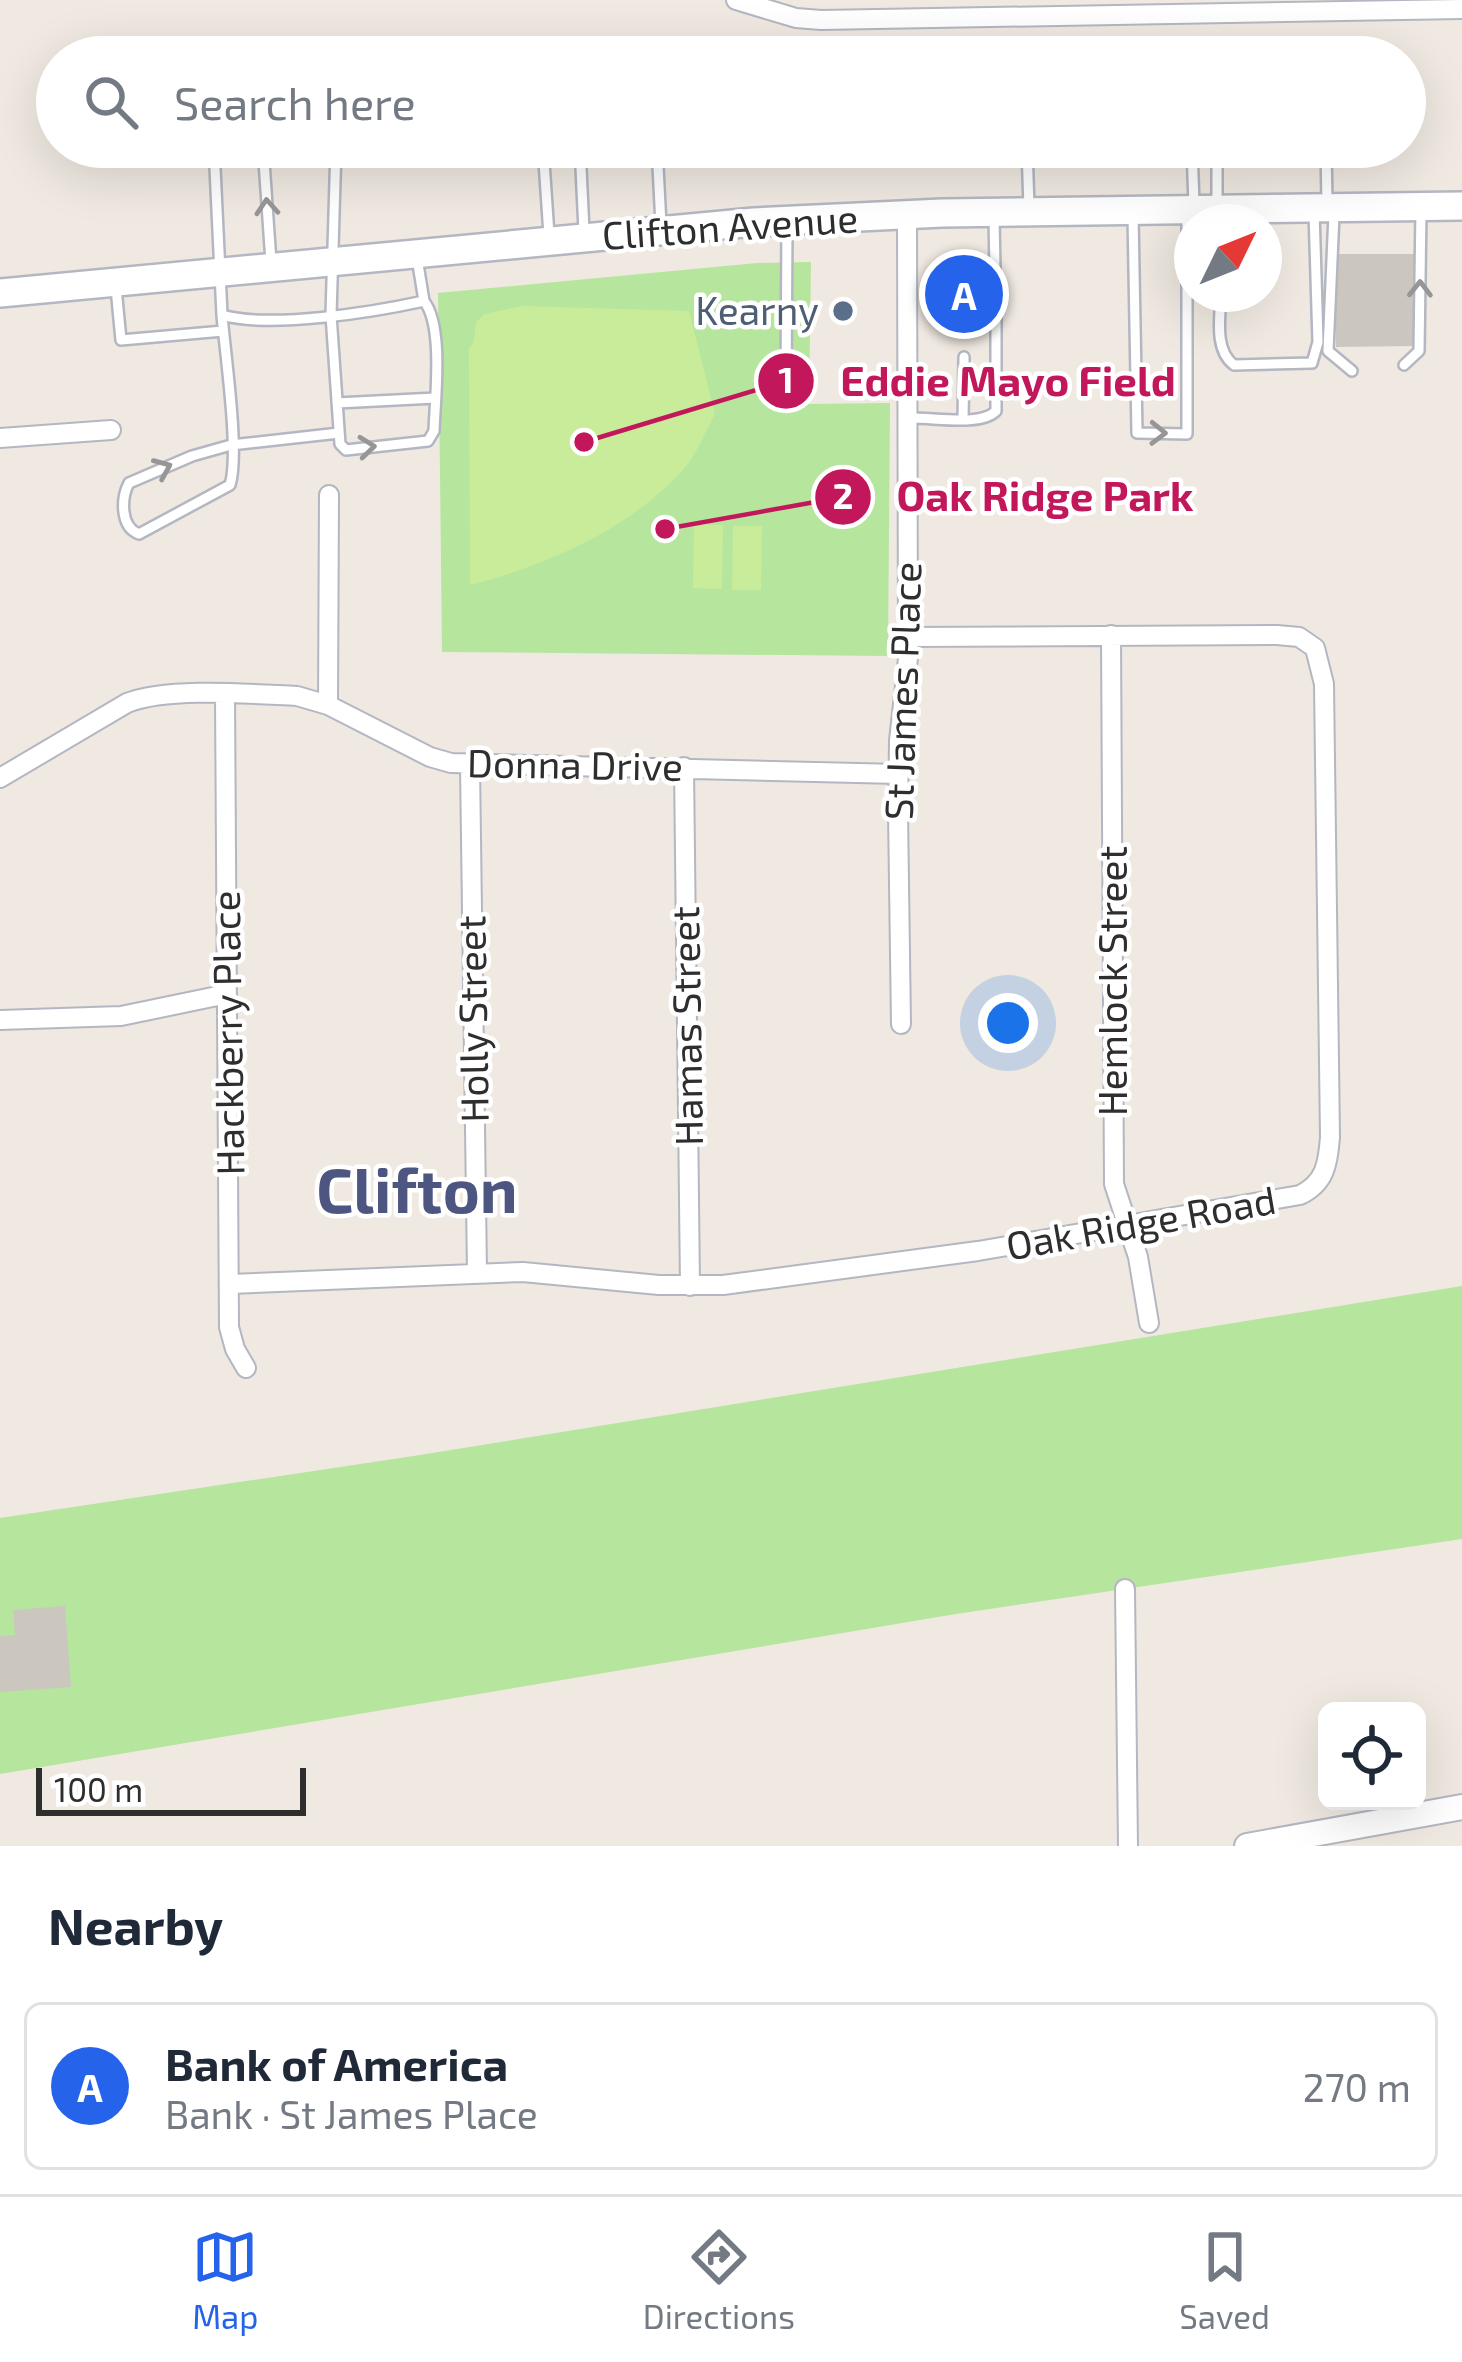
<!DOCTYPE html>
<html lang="en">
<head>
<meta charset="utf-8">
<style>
	:root { --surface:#fff; --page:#f2f2f3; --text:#1f2937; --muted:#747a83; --line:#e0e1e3; --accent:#2563eb }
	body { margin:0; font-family:"Exo 2",sans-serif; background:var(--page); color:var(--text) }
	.controls { position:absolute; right:36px; bottom:36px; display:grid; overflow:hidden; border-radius:18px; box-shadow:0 12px 48px #0002 }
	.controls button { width:108px; height:108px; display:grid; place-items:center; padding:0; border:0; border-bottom:3px solid var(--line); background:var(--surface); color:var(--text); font:60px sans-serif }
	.compass { position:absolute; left:1174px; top:204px; width:108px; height:108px; border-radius:50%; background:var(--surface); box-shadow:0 12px 48px #0002; rotate:47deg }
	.scale { position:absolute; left:36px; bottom:30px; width:270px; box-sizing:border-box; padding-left:12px; border:6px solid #2e2e2e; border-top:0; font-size:33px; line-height:42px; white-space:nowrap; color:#2e2e2e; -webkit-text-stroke:9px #fff; paint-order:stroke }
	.you { position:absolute; left:1008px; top:1023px; width:42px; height:42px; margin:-30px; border:9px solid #fff; border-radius:50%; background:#1a73e8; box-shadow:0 0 0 18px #1a73e833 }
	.badge { display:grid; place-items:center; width:78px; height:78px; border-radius:50%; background:var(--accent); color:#fff; font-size:39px; font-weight:700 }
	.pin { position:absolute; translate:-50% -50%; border:6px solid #fff; box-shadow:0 3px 12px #0006 }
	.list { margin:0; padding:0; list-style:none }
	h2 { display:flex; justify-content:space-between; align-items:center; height:156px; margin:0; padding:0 48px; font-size:51px }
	h2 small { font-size:39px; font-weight:400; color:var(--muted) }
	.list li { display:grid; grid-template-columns:78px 1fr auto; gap:36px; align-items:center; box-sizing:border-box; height:168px; margin:0 24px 24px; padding:0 24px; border:3px solid var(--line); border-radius:18px }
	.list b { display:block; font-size:45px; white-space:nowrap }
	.list p { margin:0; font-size:39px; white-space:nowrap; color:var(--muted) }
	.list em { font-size:39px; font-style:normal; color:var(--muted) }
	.icon { flex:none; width:66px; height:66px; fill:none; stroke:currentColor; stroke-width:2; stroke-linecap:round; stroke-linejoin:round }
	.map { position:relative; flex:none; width:1462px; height:1846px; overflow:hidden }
	.search { position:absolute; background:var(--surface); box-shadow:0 12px 48px #0002; left:36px; right:36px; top:36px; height:132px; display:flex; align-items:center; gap:30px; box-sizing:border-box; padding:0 42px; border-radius:66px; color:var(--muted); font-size:45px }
	.sheet { height:348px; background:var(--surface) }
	nav { display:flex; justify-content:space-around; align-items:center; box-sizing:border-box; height:168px; border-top:3px solid var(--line); background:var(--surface); font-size:33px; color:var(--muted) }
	nav a { display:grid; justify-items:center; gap:6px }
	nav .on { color:var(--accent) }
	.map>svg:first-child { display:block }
	.green { fill:#b6e59e }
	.pitch { fill:#c9ec9a }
	.building { fill:#cbc7bf }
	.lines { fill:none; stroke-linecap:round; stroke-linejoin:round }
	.service-casing { stroke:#b4b7c1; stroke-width:14 }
	.minor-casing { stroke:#b4b7c1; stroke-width:22 }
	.tertiary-casing { stroke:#b4b7c1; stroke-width:28 }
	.secondary-casing { stroke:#b4b7c1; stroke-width:32 }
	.service { stroke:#fff; stroke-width:9 }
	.minor { stroke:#fff; stroke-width:18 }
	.tertiary { stroke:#fff; stroke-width:24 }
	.secondary { stroke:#fff; stroke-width:27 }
	.oneway { stroke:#969696 }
	.service-dot { fill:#5c6f8a; stroke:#fff; stroke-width:4.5 }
	.labels { text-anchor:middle; stroke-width:9; stroke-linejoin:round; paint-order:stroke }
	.street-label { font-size:39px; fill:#2e2e2e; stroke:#fff }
	.service-label { font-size:39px; fill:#4e5e75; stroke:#fff; text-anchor:end }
	.town-label { font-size:63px; font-weight:bold; fill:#4d5680; stroke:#fff }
	.leader { fill:none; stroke:#c2185b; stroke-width:4.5 }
	.callout-dot { fill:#c2185b; stroke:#fff; stroke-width:4.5 }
	.mark-label { font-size:36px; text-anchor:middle; font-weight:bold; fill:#fff }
	.callout-label { font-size:42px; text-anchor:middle; font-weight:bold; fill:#c2185b; stroke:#fff; stroke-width:9; stroke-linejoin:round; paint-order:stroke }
</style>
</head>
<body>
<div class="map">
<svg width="1462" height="1846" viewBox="0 0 1462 1846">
	<rect width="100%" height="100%" fill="#efe9e1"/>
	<!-- green -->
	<path class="green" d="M811,262L809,404L890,403L888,656L442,652L438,293L757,263Z
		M1462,1286V1539L956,1614L0,1774V1518L420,1455Z"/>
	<!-- pitch -->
	<path class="pitch" d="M522,306L689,311L715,414C705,432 696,456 682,471C628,530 545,566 470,585L469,349L474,341L476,322L485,314Z
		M694,524L723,525L722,589L693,588Z
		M733,526H762L761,590H732Z"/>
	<!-- building -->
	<path class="building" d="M1037,147H1180V158L1037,160Z
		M1336,254H1414V346L1336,347Z
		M65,1606L71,1687L0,1692V1636L15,1635L13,1610Z"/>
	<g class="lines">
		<defs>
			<path id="service" d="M214,147L222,315C270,329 374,312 424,301L417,258
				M263,147L271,262
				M336,147L331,315L340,444L346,450L428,441L434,431C435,399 444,326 424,301
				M543,147L549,235
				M580,147L584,231
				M657,147L661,225
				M1027,147L1029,208
				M1192,147L1194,205
				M1217,147V208
				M1326,147L1327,203
				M1334,214L1328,351L1352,371
				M994,216L995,271
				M1133,216L1137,433L1187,434V213
				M116,288L121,340L223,331
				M1221,294C1220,318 1214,350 1234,365L1312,363L1318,342L1314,212
				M222,315C225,354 240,453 230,485L139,534C120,527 121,498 129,483L192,456L231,445L339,433
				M1404,365L1419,351L1421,209
				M786,386L787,226
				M337,403L435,398
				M908,418C933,417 980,427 996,411V289
				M963,420L964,357"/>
			<path id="minor" d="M736,0L796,18L821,20L1462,9
				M0,438L111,430
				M1111,635L1114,1184L1138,1257L1149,1323
				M225,695L229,1327L235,1349L246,1368
				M328,705L329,495
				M470,766L477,1273
				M684,767L690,1286
				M0,778L127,703C168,687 251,694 297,696L328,705L430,757L451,763L899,774
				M0,1020L121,1016L227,994
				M901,1024L898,812L899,741L908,658L907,215
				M230,1284L523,1272L659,1285H723L978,1251L1300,1195C1325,1183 1328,1164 1330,1137L1324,684L1315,648L1299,637L1277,635L908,637
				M1125,1589L1128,1846"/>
			<path id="tertiary" d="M1247,1846L1462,1807"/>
			<path id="secondary" d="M0,293L754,222L942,213L1462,206"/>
		</defs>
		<!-- service casing -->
		<use href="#service" class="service-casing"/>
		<!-- minor casing -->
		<use href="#minor" class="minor-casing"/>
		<!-- tertiary casing -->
		<use href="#tertiary" class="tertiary-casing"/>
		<!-- secondary casing -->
		<use href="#secondary" class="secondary-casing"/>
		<!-- service -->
		<use href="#service" class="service"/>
		<!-- minor -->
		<use href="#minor" class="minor"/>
		<!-- tertiary -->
		<use href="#tertiary" class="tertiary"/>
		<!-- secondary -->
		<use href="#secondary" class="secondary"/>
	</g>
	<!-- one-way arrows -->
	<defs><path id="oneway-chevron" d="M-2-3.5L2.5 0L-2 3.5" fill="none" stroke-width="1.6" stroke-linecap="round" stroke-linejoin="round" transform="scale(3)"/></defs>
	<g class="oneway">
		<use href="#oneway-chevron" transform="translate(267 207) rotate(-94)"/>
		<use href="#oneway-chevron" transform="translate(1420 289) rotate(-89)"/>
		<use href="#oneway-chevron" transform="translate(1158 433) rotate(1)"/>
		<use href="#oneway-chevron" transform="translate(367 447) rotate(-6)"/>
		<use href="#oneway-chevron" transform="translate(163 468) rotate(-23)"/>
	</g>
	<!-- markers -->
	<circle class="service-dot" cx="843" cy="311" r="12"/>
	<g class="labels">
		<!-- street labels -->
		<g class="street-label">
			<text transform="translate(730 227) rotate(-4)" y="14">Clifton Avenue</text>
			<text transform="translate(903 691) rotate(-88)" y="14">St James Place</text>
			<text transform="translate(575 765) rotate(1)" y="14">Donna Drive</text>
			<text transform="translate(1113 981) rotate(-90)" y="14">Hemlock Street</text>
			<text transform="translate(473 1019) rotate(-91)" y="14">Holly Street</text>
			<text transform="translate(687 1026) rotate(-91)" y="14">Hamas Street</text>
			<text transform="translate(228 1033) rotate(-91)" y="14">Hackberry Place</text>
			<text transform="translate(1141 1223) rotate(-10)" y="14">Oak Ridge Road</text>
		</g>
		<!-- service labels -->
		<g class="service-label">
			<text x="819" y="325">Kearny</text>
		</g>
		<!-- town labels -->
		<g class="town-label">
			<text x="417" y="1213">Clifton</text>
		</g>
	</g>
	<!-- callouts -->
	<path class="leader" d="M584 442L786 381M665 529L843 497"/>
	<g class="callout-dot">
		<circle cx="584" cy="442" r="12"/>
		<circle cx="665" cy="529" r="12"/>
		<circle cx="786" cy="381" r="30"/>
		<circle cx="843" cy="497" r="30"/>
	</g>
	<g class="mark-label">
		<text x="786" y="393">1</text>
		<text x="843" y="509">2</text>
	</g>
	<g class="callout-label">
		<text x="1008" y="396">Eddie Mayo Field</text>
		<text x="1045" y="511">Oak Ridge Park</text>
	</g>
</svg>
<div class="controls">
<button><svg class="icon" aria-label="locate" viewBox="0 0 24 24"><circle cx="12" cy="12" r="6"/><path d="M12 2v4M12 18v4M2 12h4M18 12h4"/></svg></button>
</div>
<svg class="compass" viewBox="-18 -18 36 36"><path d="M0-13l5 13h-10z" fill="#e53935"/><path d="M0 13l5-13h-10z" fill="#747a83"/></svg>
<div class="scale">100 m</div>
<div class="you"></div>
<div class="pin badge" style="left:964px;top:294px">A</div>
<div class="search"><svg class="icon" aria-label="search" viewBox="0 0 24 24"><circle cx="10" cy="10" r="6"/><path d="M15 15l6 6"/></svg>Search here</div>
</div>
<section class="sheet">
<h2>Nearby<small></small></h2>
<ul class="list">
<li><span class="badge">A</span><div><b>Bank of America</b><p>Bank · St James Place</p></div><em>270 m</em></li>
</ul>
</section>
<nav>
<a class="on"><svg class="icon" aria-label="map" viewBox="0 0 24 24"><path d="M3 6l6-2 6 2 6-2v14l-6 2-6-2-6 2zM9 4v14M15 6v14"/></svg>Map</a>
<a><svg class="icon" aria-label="directions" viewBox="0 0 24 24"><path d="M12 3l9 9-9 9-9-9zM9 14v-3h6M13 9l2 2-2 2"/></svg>Directions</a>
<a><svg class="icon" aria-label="saved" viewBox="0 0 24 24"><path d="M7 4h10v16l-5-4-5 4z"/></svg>Saved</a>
</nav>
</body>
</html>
